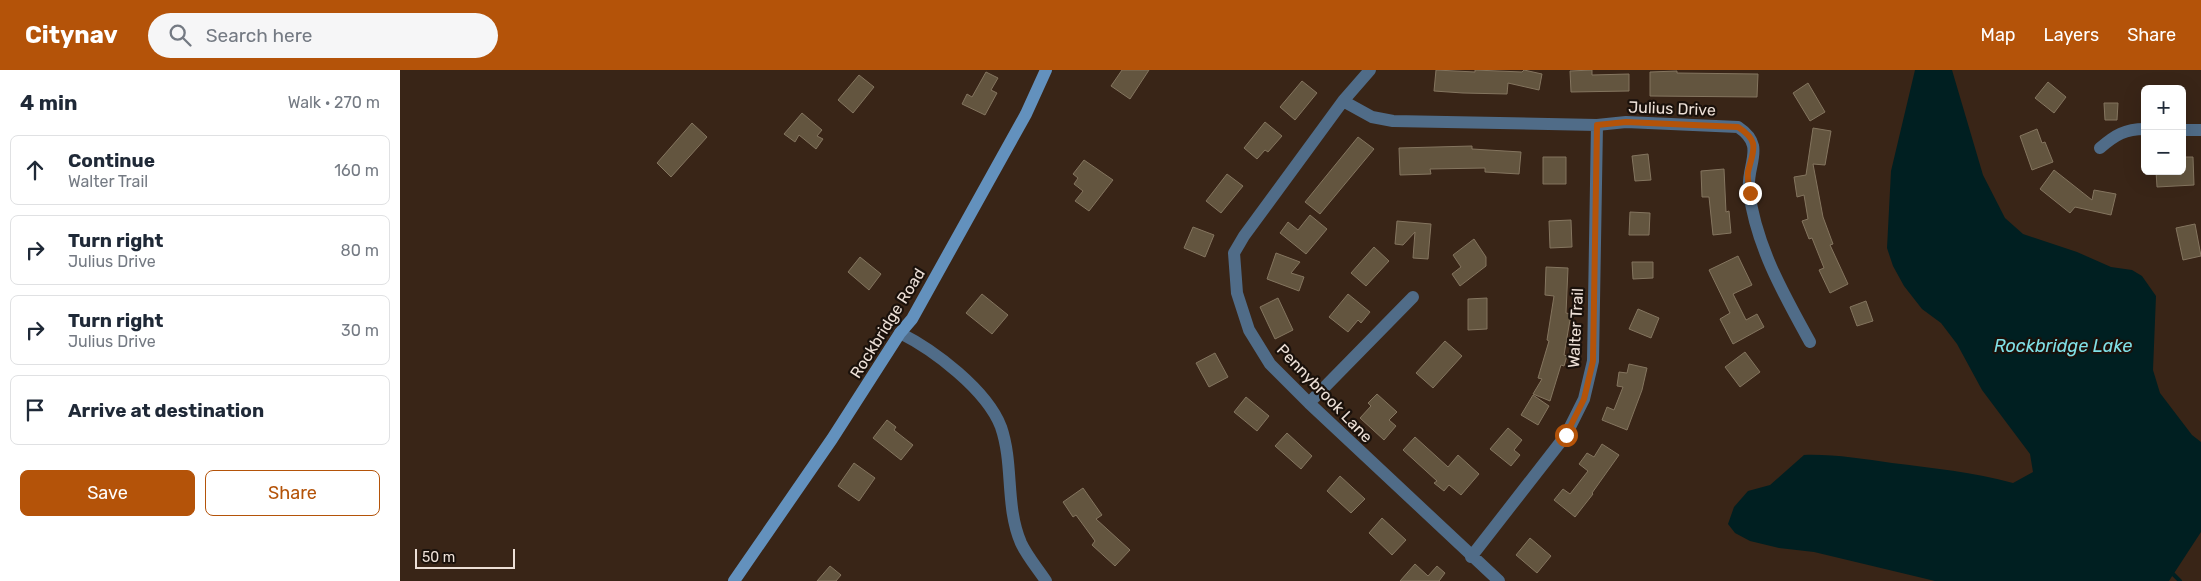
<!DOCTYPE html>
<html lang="en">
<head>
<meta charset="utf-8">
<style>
	:root { --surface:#fff; --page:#f6f6f7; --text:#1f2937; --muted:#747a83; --line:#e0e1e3; --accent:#b45309 }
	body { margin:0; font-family:Rubik,sans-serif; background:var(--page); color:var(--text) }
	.controls { position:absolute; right:15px; top:15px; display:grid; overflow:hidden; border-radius:8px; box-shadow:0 5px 20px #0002 }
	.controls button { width:45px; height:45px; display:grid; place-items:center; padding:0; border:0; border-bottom:1px solid var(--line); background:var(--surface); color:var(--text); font:25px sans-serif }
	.scale { position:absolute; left:15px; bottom:12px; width:100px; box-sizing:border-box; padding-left:5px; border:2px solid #ede0d7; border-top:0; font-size:14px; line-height:18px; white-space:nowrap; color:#ede0d7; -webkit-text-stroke:4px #1a110b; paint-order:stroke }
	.stop { position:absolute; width:15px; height:15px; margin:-11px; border:4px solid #b45309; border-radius:50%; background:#fff }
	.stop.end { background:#b45309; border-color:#fff; box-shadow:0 1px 5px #0008 }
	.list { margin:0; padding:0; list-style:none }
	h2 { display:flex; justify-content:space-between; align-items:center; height:65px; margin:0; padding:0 20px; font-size:21px }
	h2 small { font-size:16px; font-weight:400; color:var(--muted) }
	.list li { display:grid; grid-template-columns:32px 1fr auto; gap:15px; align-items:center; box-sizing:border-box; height:70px; margin:0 10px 10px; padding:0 10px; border:1px solid var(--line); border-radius:8px }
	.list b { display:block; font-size:19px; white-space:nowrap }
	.list p { margin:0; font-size:16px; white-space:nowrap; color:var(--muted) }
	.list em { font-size:16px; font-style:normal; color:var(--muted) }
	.actions { display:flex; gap:10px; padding:15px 20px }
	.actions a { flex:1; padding:11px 0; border:1px solid var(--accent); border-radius:8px; text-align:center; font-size:18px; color:var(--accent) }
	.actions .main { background:var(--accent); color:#fff }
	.icon { flex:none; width:28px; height:28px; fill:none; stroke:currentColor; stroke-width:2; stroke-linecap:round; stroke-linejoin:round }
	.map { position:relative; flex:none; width:1801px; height:511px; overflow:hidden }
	header { display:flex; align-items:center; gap:30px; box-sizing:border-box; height:70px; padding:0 25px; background:var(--accent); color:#fff }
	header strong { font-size:24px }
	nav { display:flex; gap:28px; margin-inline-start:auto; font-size:18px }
	.search { width:350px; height:45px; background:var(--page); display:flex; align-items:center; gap:12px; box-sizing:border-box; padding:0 18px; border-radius:28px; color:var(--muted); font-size:19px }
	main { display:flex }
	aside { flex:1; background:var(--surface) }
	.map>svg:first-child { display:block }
	.water { fill:#001f21 }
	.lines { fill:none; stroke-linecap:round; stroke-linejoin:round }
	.stream { stroke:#001f21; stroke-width:4 }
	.building { fill:#63553f; stroke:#84755f }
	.minor { stroke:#506c88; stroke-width:12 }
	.secondary { stroke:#6391bd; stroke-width:12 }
	.route { stroke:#b45309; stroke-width:6 }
	.labels { text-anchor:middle; stroke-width:4.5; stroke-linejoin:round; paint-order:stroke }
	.street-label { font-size:16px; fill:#ede0d7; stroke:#1a110b }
	.water-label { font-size:18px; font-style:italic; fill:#80e0e6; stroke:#1a110b }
</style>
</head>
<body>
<header>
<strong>Citynav</strong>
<div class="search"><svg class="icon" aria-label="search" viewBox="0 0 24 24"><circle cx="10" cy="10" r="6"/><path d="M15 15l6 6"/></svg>Search here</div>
<nav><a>Map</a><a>Layers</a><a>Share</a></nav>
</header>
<main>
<aside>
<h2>4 min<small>Walk · 270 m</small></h2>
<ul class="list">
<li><svg class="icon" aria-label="ahead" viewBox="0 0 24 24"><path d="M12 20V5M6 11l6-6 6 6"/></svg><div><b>Continue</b><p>Walter Trail</p></div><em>160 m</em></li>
<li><svg class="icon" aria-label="right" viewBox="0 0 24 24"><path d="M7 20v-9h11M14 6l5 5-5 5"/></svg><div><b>Turn right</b><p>Julius Drive</p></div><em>80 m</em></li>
<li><svg class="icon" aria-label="right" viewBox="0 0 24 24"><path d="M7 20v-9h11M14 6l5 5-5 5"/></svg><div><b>Turn right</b><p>Julius Drive</p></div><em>30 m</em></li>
<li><svg class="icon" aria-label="arrive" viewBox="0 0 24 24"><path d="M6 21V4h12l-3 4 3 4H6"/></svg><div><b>Arrive at destination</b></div></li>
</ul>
<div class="actions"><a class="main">Save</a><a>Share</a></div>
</aside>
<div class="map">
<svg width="1801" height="511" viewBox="0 0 1801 511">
	<rect width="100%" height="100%" fill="#392517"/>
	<!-- water -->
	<path class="water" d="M1515,0H1552L1583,105L1605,148L1623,164L1677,182L1711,197L1732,200L1742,206L1756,226L1753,300L1760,323L1792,365L1801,372V462L1769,511H1535L1414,482L1379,478L1350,471L1335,463L1328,454L1334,437L1348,421L1370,415L1404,385C1433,384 1463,389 1492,393C1532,398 1574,402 1613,413L1633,402L1630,384L1582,320L1557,274L1541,253L1522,239L1504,216L1493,196L1487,178L1491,101Z"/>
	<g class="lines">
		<!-- stream -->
		<path class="stream" d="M1773,504L1780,511"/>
	</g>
	<!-- building -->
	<path class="building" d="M722,0H749L730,29L711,16Z
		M1036,0L1075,2V0L1122,2L1124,0L1142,4L1139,20L1108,13L1107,24L1063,23L1034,21Z
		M1192,0V5L1229,4V21L1171,22L1170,1Z
		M1277,1V3L1358,4L1357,27L1250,26V2Z
		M586,2L598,8L591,20L597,23L585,45L562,34L567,24L572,27Z
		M459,5L474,17L453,43L438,30Z
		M902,11L917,23L895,50L880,37Z
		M1648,12L1666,27L1654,43L1635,28Z
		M1408,13L1425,42L1410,51L1393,23Z
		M1704,33H1718L1717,50H1705Z
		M402,43L422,60L417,66L423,69L416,79L399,65L395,72L384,64Z
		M865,52L882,66L868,82L865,80L857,89L844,78Z
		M292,53L307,67L271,107L257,93Z
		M1413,58L1431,61L1425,95L1413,94L1423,147L1433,174L1430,175L1448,214L1430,223L1419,200L1424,198L1412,168L1409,169L1402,151L1408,149L1404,125L1397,127L1394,107L1406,105Z
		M1637,59L1642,73L1645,72L1653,92L1632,100L1620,66Z
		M958,67L974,79L920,144L905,132Z
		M1072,76V79L1121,82L1119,104L1085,102V98L1030,99L1031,104L1000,105L999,78Z
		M1248,84L1251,110L1235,111L1232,86Z
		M1143,87H1166V114H1143Z
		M1782,87H1793L1794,115L1757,117L1756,101H1782Z
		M684,90L713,110L689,141L675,131L683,121L674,114L678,108L673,104Z
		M1324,99L1326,142L1329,141L1331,163L1313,165L1309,127H1302L1301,101Z
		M1654,100L1692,130L1694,120L1716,124L1711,145L1675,137L1670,143L1640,119Z
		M827,104L843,116L821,143L806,131Z
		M1230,142L1250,143L1249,165H1229Z
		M910,145L927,159L906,184L880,163L888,152L898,160Z
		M1171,150L1172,177L1150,178L1149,151Z
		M997,151L1031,154L1028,189L1013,188L1015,162L1003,175L995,174Z
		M1795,154L1801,186L1783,190L1776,158Z
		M793,157L814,165L805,187L784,178Z
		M1074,169L1086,187V196L1060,216L1052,204L1061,197L1053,185Z
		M974,177L989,191L966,216L951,203Z
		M876,183L900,192L891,203L904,207L899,221L867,209Z
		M1338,186L1352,215L1333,224L1346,250L1357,244L1364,257L1333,274L1320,249L1330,243L1309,200Z
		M460,187L481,204L469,220L448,202Z
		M1232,192H1253V208L1233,209Z
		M1146,197L1168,198L1166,243L1171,244L1164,285L1167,286L1164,296L1161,295L1150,331L1133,324L1142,309L1138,308L1149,271L1147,270L1154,226L1145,225Z
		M582,224L608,245L592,264L566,243Z
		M948,224L970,242L961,253L958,250L948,262L929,247Z
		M878,228L893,260L875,269L860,237Z
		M1087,228V259L1068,260V229Z
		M1466,231L1473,251L1457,256L1450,237Z
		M1238,239L1259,248L1251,268L1229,259Z
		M1045,271L1062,286L1033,318L1016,303Z
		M1345,282L1360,302L1340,317L1325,297Z
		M815,283L828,307L809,317L796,293Z
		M1229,294L1247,298L1242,320L1227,360L1202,350L1207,337L1214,340L1223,317L1217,316L1219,302L1227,303Z
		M977,324L997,342L989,350L996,356L984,370L960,348L971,336L968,333Z
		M1133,325L1149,336L1138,355L1121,345Z
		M846,327L869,346L857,361L834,342Z
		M487,350L496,357L494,360L513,375L501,390L473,368Z
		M1108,358L1122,370L1114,380L1120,385L1111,396L1090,379Z
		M887,363L912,386L901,399L875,376Z
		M1015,367L1048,397L1058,385L1079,404L1061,425L1049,415L1044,421L1034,413L1037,411L1003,380Z
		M1202,374L1219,385L1192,423L1193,424L1175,447L1154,430L1163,419L1170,424L1188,401L1179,394L1187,383L1194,387Z
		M454,393L475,408L459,431L438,416Z
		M940,406L965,429L951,443L927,421Z
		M683,418L702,445L696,449L730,480L715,496L692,475L695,471L676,445L673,447L663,432Z
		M982,448L1006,470L992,485L969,463Z
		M1130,468L1151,486L1137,503L1116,485Z
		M1015,494L1028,506L1037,496L1045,503L1039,511H1000Z
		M430,496L441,505L436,511H417Z"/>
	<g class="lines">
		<!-- minor -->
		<path class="minor" d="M970,0L943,31L844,166L834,183L837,223L849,260L870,294L909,333L1099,511
			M943,31L972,47L993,51L1197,55L1226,52L1338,57C1367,76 1346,94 1349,121C1356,176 1384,225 1410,272
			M1782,60H1801
			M1700,78C1715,65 1725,59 1745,59
			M500,263C534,280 587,320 601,357C614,395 605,436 621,473C627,486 638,499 646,511
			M909,333L1013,227
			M1071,487L1166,365L1184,329L1193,291L1197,55"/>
		<!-- secondary -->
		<path class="secondary" d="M334,511L432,369L500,263L512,249L626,44L646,0"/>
	</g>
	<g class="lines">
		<!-- route -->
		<path class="route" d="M1166,365L1184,329L1193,291L1197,55L1226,52L1338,57C1361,72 1353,80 1348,102C1347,108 1349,116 1350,123"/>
	</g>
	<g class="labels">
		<!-- street labels -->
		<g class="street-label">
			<text transform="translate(1272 38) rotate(2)" y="6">Julius Drive</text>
			<text transform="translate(487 253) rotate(-58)" y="6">Rockbridge Road</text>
			<text transform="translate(1175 258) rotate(-87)" y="6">Walter Trail</text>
			<text transform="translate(925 323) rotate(46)" y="6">Pennybrook Lane</text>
		</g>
		<!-- water labels -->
		<g class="water-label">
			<text x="1663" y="282">Rockbridge Lake</text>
		</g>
	</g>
</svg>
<div class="controls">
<button>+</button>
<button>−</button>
</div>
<div class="scale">50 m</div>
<div class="stop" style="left:1166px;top:365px"></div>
<div class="stop end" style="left:1350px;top:123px"></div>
</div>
</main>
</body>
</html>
